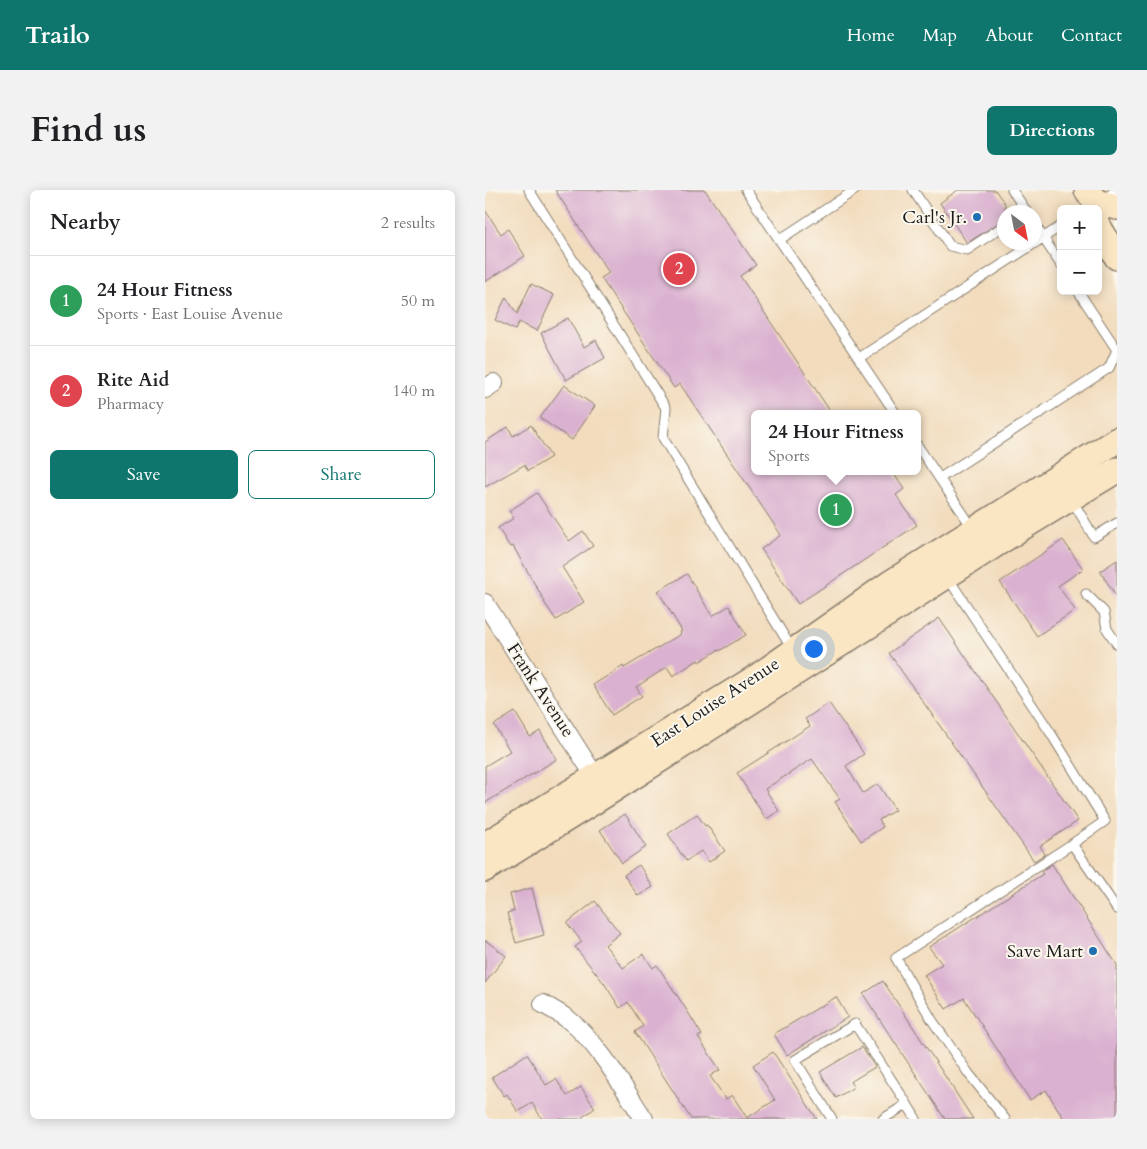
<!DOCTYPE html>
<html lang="en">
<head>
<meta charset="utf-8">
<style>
	:root { --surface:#fff; --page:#f2f2f2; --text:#202124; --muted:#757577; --line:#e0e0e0; --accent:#0f766e }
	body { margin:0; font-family:Cardo,serif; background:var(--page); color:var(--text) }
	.controls { position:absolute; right:15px; top:15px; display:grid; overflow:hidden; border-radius:8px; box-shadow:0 2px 12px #0003 }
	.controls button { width:45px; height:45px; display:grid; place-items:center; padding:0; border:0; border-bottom:1px solid var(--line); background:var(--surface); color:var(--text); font:25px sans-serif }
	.compass { position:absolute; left:512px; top:15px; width:45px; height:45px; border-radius:50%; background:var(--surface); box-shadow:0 2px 12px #0003; rotate:148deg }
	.you { position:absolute; left:328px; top:458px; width:18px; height:18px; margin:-12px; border:4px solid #fff; border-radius:50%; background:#1a73e8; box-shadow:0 0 0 8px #1a73e833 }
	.badge { display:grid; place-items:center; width:32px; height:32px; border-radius:50%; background:var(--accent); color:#fff; font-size:16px; font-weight:700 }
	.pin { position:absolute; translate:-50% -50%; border:2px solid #fff; box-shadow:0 1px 5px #0006 }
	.popup { position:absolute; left:266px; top:220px; width:170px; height:65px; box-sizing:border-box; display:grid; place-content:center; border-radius:8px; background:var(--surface); filter:drop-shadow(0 1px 4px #0005); font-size:16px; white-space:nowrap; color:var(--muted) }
	.popup b { font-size:19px; color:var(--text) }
	.popup::after { content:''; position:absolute; left:50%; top:100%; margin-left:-10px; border:10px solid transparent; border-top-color:var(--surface) }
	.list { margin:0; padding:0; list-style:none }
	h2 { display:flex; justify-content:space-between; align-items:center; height:65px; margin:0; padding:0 20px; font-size:21px }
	h2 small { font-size:16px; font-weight:400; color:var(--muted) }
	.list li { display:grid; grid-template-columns:32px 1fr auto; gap:15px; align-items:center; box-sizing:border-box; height:90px; padding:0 20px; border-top:1px solid var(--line) }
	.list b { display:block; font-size:19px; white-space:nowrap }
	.list p { margin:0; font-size:16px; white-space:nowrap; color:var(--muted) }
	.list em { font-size:16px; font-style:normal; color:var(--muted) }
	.actions { display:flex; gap:10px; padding:15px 20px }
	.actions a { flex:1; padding:11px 0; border:1px solid var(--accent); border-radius:8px; text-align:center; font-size:18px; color:var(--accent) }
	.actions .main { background:var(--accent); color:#fff }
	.map { position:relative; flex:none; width:632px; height:929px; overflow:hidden; border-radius:8px }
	header { display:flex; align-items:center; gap:30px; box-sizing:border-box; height:70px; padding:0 25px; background:var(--accent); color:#fff }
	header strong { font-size:24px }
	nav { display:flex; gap:28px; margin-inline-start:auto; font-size:18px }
	.intro { display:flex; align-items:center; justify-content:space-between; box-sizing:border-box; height:120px; padding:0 30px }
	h1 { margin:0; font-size:35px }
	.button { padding:12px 22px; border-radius:8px; background:var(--accent); color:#fff; font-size:18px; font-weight:700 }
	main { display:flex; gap:30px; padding:0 30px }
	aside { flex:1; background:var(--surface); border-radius:8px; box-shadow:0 2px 12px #0003 }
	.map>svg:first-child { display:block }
	.building { fill:#dab1d0 }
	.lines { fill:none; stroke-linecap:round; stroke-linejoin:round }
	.lane-casing { stroke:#877c6c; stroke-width:11 }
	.street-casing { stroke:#877c6c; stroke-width:20 }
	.secondary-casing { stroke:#877c6c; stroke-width:28 }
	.lane { stroke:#fff; stroke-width:9 }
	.street { stroke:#fff; stroke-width:18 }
	.secondary { stroke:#fbe6c4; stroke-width:25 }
	.poi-dot { fill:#1f6fb2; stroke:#fbf7ec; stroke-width:2 }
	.labels { text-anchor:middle; stroke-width:4; stroke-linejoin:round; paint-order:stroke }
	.poi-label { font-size:18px; fill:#1c1c1c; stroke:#fbf7ec; text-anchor:end }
	.street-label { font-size:18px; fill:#1c1c1c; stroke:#fbf7ec }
</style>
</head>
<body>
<header>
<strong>Trailo</strong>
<nav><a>Home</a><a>Map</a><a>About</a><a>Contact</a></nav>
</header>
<div class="intro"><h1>Find us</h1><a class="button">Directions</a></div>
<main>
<aside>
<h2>Nearby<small>2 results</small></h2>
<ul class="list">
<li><span class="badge" style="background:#2e9e5b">1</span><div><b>24 Hour Fitness</b><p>Sports · East Louise Avenue</p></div><em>50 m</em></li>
<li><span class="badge" style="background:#e0444e">2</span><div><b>Rite Aid</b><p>Pharmacy</p></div><em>140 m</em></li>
</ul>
<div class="actions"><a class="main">Save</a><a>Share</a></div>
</aside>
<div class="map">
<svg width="632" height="929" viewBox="0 0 632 929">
	<rect width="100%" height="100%" fill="#fbf7ec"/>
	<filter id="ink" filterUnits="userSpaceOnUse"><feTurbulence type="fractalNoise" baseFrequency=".02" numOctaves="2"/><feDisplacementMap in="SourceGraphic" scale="10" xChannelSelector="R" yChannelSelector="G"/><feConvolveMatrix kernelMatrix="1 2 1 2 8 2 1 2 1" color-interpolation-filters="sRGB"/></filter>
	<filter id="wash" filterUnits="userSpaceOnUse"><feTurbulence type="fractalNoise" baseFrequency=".0096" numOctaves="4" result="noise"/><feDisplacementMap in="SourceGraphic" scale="20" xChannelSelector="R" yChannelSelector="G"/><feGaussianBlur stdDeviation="1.12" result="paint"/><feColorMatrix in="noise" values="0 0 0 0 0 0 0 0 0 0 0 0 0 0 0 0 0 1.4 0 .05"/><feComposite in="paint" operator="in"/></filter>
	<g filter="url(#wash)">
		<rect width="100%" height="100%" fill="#f2dcbd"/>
		<g id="blocks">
			<!-- building -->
			<path class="building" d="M70,0H220L271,75L255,86L347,224H270V281H407L419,299L411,305L432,335L313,414L276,359L296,345L195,194L189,198L116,88L124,83Z
				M473,0H510L520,14V29L482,53L455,13Z
				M0,20L16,44L23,39L40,66L0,92Z
				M46,94L69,105L52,141L34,132L30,140L10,130L21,107L32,124Z
				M83,128L99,157L111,150L120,168L81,190L56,143Z
				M79,195L110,216L87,250L55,228Z
				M46,235L66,267L43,281L39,275L0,297V252L23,237L28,246Z
				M52,303L84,351L98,341L108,356L77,377L99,412L71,430L59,412H60L28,356L25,357L13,338L29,328L24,321Z
				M578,350L598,379L573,396L590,420L552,446L515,392Z
				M632,370V408L615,381Z
				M202,384L227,426L244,416L261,445L234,461L233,460L214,472L213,470L188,486L182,477L151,497L157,506L127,525L108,495L138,476L139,478L196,444L195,442L197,441L173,401Z
				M454,428L593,631L555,656L560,664L549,671L404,463Z
				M344,513L379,564L361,576L378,603L393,594L410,620L394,630L398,637L376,651L350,612L355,609L327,569L280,599L294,621L281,629L252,583L325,536L320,529Z
				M30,522L45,547L55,541L72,569L0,613V576L25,561L9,535Z
				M140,624L161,657L137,673L115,640Z
				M212,624L220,636L222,635L240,661L224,672L216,661L201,671L183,644Z
				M567,674L632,775V929H579L561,900L545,910L479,808L461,819L439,785L457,774L444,757L558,684L556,682Z
				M154,675L168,697L153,706L139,685Z
				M47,698L59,745L31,753L22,723L29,721L25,704Z
				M110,711L135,743L120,755L138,778L158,764L168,778L172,775L201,819L217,845L213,847L235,880L225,886L241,909L247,905L262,928L290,910L268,875L288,862L332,929H206L150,842L158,836L143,812L135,818L119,793L90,757L97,752L82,733Z
				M0,750L21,766L0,793Z
				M398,791L488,929H460L378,804Z
				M351,807L363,827L302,865L289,844Z
				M377,857L390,877L365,892L369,897L351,908L335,882Z
				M42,864L61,895L71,889L82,906L96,897L110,918L95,929H57L47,913L33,922L22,904L19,906L7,887Z"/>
		</g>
	</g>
	<g filter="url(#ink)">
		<use href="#blocks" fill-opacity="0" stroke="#877c6c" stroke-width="1"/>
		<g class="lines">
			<defs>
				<path id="lane" d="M44,0L181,218L178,248L307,459
					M261,0L411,224
					M428,0L465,56L482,60L520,35
					M527,0L542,22
					M619,9L632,0
					M550,35L576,75
					M294,50L370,0
					M374,168L576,36
					M432,255L489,340
					M455,288L624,178L632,160L593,101
					M587,310L609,347L632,333
					M463,388L565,542L620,631L587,654L632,719
					M601,404L619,422L622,439L632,454
					M422,914L431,929
					M347,929L310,870L370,834L422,914L398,929
					M520,929L484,884L447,830L411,768L587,654"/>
				<path id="street" d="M0,199L9,193
					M0,413L116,596
					M58,814C67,819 76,824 84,830C114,854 138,897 159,929"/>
				<path id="secondary" d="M602,0L611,12L632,17
					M613,36L632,67
					M0,655L272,487L407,392L632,250
					M0,679L121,604L536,338L632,280"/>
			</defs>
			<!-- lane casing -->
			<use href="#lane" class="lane-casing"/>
			<!-- street casing -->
			<use href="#street" class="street-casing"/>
			<!-- secondary casing -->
			<use href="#secondary" class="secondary-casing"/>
			<!-- lane -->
			<use href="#lane" class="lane"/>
			<!-- street -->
			<use href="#street" class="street"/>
			<!-- secondary -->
			<use href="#secondary" class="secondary"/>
		</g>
	</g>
	<!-- markers -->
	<g class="poi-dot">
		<circle cx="492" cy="27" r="5"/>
		<circle cx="608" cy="761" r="5"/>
	</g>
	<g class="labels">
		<!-- poi labels -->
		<g class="poi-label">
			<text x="482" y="33">Carl's Jr.</text>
			<text x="598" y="767">Save Mart</text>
		</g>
		<!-- street labels -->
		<g class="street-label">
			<text transform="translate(56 500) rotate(57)" y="6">Frank Avenue</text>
			<text transform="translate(230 512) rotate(-33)" y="6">East Louise Avenue</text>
		</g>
	</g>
</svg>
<div class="controls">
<button>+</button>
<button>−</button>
</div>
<svg class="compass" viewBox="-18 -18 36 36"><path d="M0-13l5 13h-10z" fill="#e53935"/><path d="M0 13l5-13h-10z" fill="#757577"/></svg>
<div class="you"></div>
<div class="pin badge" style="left:351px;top:320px;background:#2e9e5b">1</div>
<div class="popup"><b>24 Hour Fitness</b>Sports</div>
<div class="pin badge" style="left:194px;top:79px;background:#e0444e">2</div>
</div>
</main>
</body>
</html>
